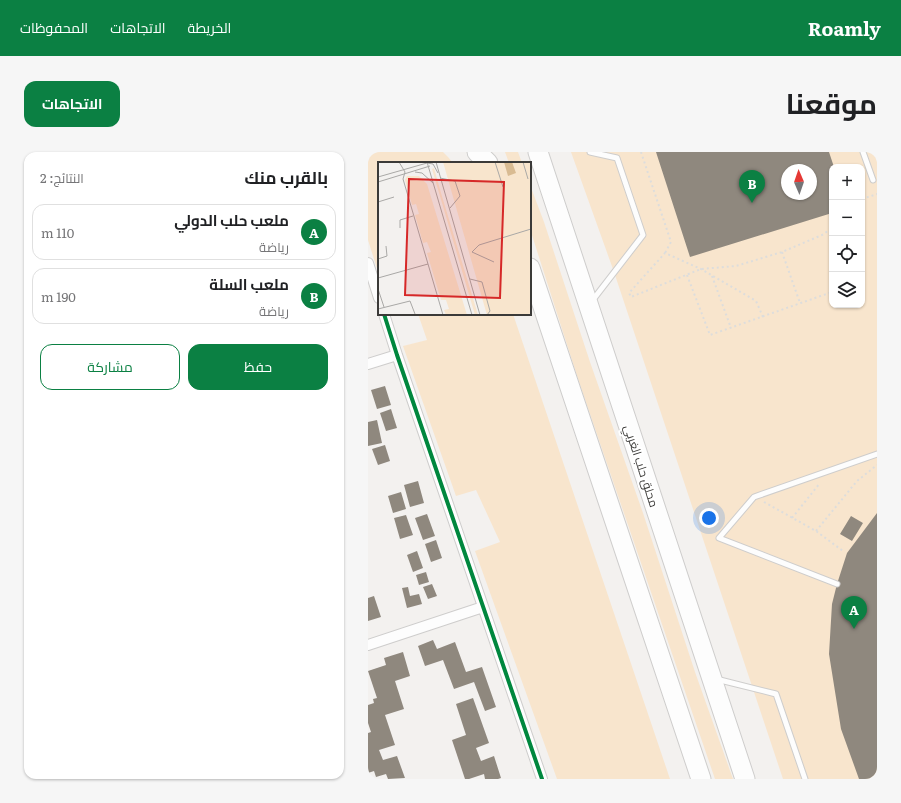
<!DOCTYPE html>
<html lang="ar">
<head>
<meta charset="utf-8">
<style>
	:root { --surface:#fff; --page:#f6f6f6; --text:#202124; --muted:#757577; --line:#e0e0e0; --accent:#0b8043 }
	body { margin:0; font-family:Literata,Cairo,serif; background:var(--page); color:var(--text); direction:rtl }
	.controls { position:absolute; right:12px; top:12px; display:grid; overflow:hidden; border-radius:8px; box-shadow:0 1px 3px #0004 }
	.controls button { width:36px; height:36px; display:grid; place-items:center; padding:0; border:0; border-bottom:1px solid var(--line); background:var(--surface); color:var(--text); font:20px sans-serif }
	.compass { position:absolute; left:413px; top:12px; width:36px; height:36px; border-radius:50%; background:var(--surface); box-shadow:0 1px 3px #0004; rotate:358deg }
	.you { position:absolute; left:341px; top:366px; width:14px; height:14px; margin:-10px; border:3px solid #fff; border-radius:50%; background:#1a73e8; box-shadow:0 0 0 6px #1a73e833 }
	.badge { display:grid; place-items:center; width:26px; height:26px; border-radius:50%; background:var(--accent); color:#fff; font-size:13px; font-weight:700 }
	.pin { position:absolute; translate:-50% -33px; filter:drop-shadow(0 1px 2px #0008) }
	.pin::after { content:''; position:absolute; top:21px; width:14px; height:12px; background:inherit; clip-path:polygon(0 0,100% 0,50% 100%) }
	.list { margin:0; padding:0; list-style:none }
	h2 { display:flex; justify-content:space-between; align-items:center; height:52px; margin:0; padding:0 16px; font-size:17px }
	h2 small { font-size:13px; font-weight:400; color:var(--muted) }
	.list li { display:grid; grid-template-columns:26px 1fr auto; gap:12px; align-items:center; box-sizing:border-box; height:56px; margin:0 8px 8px; padding:0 8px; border:1px solid var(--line); border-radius:12px }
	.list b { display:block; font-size:15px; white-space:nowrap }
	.list p { margin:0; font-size:13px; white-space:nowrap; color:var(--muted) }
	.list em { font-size:13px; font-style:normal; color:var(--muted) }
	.actions { display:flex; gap:8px; padding:12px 16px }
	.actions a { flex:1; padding:9px 0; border:1px solid var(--accent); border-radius:12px; text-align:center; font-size:14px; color:var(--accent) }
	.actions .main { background:var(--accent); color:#fff }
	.icon { flex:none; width:22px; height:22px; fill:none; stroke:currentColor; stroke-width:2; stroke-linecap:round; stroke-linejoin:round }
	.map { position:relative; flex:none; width:509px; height:627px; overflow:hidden; direction:ltr; border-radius:12px }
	header { display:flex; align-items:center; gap:24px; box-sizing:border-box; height:56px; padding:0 20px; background:var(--accent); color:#fff }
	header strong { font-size:19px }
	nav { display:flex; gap:22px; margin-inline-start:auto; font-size:14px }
	.intro { display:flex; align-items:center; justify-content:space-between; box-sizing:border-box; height:96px; padding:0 24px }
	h1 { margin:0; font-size:28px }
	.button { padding:10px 18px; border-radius:12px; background:var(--accent); color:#fff; font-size:14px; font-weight:700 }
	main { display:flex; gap:24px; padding:0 24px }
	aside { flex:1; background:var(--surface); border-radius:12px; box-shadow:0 1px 3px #0004 }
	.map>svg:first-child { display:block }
	.green { fill:#f8e5cd; fill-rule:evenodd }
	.building { fill:#8f887e; fill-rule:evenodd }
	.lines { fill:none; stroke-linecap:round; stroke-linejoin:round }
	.lane-casing { stroke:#cecdcc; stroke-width:7 }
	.street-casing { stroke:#cecdcc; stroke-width:12 }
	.highway-casing { stroke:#cecdcc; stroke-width:21 }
	.path { stroke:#dddddc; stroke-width:2; stroke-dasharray:2 3; stroke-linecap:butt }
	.lane { stroke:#fdfdfd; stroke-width:5 }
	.street { stroke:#fdfdfd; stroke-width:10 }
	.highway { stroke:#fdfdfd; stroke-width:19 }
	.cycleway-casing { stroke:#fff; stroke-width:6 }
	.cycleway { stroke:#00873e; stroke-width:4 }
	.labels { text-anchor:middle; stroke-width:4; stroke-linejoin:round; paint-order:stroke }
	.street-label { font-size:12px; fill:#3b3a38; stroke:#fff }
	.inset-road { fill:none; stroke:#a9a8a6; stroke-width:1 }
	.view { fill:#d62828; fill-opacity:0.15; stroke:#d62828; stroke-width:2 }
	.inset-edge { fill:none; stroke:#3b3a38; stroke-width:2 }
</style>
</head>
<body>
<header>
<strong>Roamly</strong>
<nav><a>الخريطة</a><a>الاتجاهات</a><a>المحفوظات</a></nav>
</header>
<div class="intro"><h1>موقعنا</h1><a class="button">الاتجاهات</a></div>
<main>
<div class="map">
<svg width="509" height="627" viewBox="0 0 509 627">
	<rect width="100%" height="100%" fill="#f3f1ef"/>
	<!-- green -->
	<path class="green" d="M0,0H75L80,5L85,11H11V123L0,88Z
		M137,0H150L154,11H141Z
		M203,0H509V627H415L246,120ZM464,15H494V153H464ZM419,18H443V42H419Z
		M162,33L176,70L222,210L275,361L327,520L365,627H347L210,227L162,77Z
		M50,162H145L302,627H189L107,399L132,390L108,338L88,344L35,194L59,188Z"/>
	<!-- building -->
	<path class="building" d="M288,0H461L466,15H464V61L322,105ZM419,18H443V42H419Z
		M17,234L23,253L9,257L3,238Z
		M23,257L29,276L18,279L12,261Z
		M9,268L14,291L0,294V270Z
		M17,293L22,309L10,313L4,297Z
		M50,329L56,351L42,355L36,333Z
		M33,340L38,357L25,361L20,344Z
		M509,361V627H491L473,577L461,502L464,452L469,432L479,401Z
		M59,362L67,384L55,388L47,366Z
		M38,363L45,383L32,387L26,366Z
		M483,364L495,371L484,389L472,382Z
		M68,388L74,406L63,410L57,392Z
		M49,399L55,416L45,420L39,403Z
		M58,420L61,430L51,433L48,423Z
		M64,432L69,444L60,447L55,435Z
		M40,435L42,444L51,442L54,452L39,456L34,436Z
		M6,444L13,465L0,469V446Z
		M65,488L69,497L87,490L98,520L114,515L128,555L117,559L106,530L86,537L75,508L57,514L50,494Z
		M35,500L42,524L27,529L36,557L17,563L27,593L11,598L15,608L29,604L37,626L20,627L18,622L8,625L6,619L0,621V581L3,580L0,571V553L6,551L5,547L9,546L0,519L18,513L16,506Z
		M105,546L121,591L108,596L113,609L126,604L133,626L130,627H117L116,622L101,627H97L84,588L98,583L88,552Z"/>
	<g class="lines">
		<defs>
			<path id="lane" d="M222,0L249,6L275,83L224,149
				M495,0L505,28
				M469,432L351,386L386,345L509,302
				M348,527L408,542L437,627"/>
			<path id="street" d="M0,111L11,146
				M16,162L29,203L174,627
				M0,212L29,203
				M0,493L115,455"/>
			<path id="highway" d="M109,0L120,11
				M170,0L377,627
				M162,116L333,627"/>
		</defs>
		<!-- lane casing -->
		<use href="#lane" class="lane-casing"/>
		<!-- street casing -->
		<use href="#street" class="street-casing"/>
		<!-- highway casing -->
		<use href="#highway" class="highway-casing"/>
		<!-- path -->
		<path class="path" d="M273,0L303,90L297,101
			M494,47L509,42
			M414,100L432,151
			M319,123L342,183L464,140
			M344,124L363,176
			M395,165L388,149L333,117L297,101L261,141L263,145L333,117L368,114L414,100L454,83L464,76
			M396,350L448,379L475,399
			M424,366L452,331
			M448,379L489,329L509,313"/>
		<!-- lane -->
		<use href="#lane" class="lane"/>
		<!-- street -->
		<use href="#street" class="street"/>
		<!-- highway -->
		<use href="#highway" class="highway"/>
		<defs>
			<path id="cycleway" d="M16,162L29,203L174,627"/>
		</defs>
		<!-- cycleway casing -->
		<use href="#cycleway" class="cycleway-casing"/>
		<!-- cycleway -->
		<use href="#cycleway" class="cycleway"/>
	</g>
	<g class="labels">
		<!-- street labels -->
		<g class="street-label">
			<text transform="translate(273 314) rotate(72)" y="4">محلق حلب الغربي</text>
		</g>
	</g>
	<!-- overview -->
	<g transform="translate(10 10)">
		<rect width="153" height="153" fill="#f3f1ef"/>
		<path d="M65,0H153V153H109ZM56,6L63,31L100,153H97L54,7ZM29,14H41L49,22L89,153H68L66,148L71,147L68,138H63L49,91L53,90L49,80L45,81L37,53L41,52L38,42L34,43L27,18Z" fill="#f8e5cd"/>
		<path d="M126,0H134L138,11L130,14Z" fill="#d9bb92"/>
		<path class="inset-road" d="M21,0L27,10L25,17L65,153M49,0L94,153M58,0L102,153M117,0L125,25M145,0L150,17M37,10L44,11L55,21M0,15L49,1L55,2L60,11M62,16L77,19L82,34L72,46M0,20L52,4M0,40L16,35M22,66V58L35,54M0,97L9,94L8,84M116,100L94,90L101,83L153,67M0,116L50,102M92,117L104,120L112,149L109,153M0,127L6,145M0,147L32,139L37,152"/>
		<path class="view" d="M31,17L126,20L122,136L27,133Z"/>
		<rect width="153" height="153" class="inset-edge"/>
	</g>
</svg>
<div class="controls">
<button>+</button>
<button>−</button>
<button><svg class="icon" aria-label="locate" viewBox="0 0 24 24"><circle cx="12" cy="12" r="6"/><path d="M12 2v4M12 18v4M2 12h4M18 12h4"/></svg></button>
<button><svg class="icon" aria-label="layers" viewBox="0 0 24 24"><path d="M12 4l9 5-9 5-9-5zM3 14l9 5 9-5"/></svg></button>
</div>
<svg class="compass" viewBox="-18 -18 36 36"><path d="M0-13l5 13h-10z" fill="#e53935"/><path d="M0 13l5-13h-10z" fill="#757577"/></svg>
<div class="you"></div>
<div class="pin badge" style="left:486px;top:477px">A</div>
<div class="pin badge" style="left:384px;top:51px">B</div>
</div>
<aside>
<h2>بالقرب منك<small>النتائج: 2</small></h2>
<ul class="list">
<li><span class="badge">A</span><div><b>ملعب حلب الدولي</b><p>رياضة</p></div><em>110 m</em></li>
<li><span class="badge">B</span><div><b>ملعب السلة</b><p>رياضة</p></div><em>190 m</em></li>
</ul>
<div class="actions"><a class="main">حفظ</a><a>مشاركة</a></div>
</aside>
</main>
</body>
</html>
